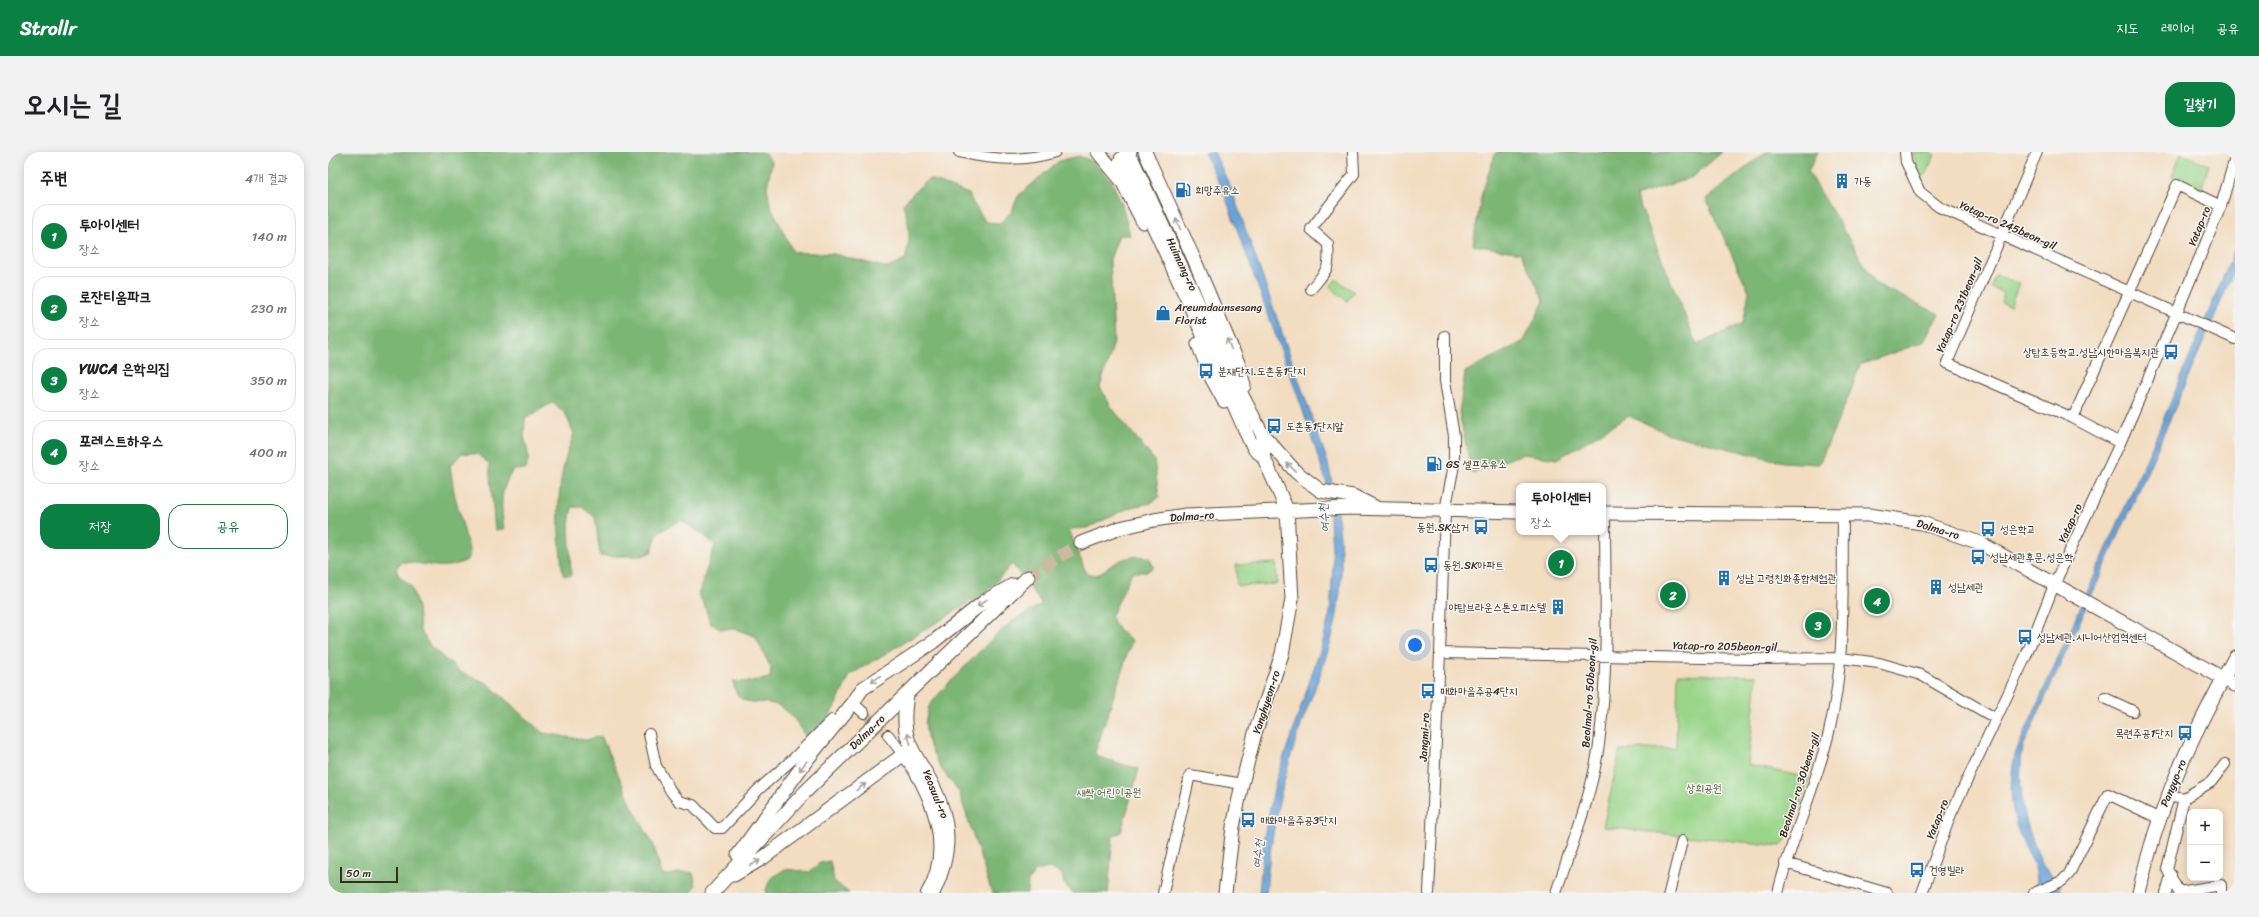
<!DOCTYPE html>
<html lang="ko">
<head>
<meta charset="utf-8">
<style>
	:root { --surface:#fff; --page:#f2f2f2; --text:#202124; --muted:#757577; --line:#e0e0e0; --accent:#0b8043 }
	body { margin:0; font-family:Sriracha,"Poor Story",sans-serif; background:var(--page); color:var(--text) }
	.controls { position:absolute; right:12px; bottom:12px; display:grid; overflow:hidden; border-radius:8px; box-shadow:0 2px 10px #0003 }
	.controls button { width:36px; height:36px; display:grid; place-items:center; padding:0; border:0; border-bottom:1px solid var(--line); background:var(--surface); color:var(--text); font:20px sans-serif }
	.scale { position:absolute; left:12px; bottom:10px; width:58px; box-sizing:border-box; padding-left:4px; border:2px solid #3b2a1e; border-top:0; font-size:11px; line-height:14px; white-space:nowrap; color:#3b2a1e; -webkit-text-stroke:3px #f6f6f2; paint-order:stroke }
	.you { position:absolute; left:1087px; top:493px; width:14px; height:14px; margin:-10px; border:3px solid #fff; border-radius:50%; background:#1a73e8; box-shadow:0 0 0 6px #1a73e833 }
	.badge { display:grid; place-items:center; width:26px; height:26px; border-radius:50%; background:var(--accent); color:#fff; font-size:13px; font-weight:700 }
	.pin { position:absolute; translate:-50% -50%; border:2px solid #fff; box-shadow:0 1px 4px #0006 }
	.popup { position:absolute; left:1188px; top:331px; width:90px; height:52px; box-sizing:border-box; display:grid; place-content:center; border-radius:8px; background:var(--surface); filter:drop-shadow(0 1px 3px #0005); font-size:13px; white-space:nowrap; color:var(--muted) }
	.popup b { font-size:15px; color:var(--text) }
	.popup::after { content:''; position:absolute; left:50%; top:100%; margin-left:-8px; border:8px solid transparent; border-top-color:var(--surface) }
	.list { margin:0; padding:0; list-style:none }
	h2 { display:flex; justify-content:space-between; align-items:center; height:52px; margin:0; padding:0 16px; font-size:17px }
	h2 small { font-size:13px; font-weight:400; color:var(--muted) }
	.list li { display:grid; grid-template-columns:26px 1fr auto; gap:12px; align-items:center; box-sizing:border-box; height:64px; margin:0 8px 8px; padding:0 8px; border:1px solid var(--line); border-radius:16px }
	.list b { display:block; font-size:15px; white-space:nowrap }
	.list p { margin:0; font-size:13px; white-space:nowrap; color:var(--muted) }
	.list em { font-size:13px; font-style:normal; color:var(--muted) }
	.actions { display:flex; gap:8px; padding:12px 16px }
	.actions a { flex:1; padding:9px 0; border:1px solid var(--accent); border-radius:16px; text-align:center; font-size:14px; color:var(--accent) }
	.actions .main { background:var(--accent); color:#fff }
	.map { position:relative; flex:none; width:1907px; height:741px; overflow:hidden; border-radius:16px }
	header { display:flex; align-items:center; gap:24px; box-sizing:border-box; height:56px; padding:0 20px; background:var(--accent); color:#fff }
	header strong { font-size:19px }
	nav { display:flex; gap:22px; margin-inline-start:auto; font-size:14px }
	.intro { display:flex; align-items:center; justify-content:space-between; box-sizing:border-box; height:96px; padding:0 24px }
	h1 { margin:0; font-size:28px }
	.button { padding:10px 18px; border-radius:16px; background:var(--accent); color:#fff; font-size:14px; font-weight:700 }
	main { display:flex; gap:24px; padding:0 24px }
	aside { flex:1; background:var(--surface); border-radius:16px; box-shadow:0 2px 10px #0003 }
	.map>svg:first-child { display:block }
	.green { fill:#9ad589; stroke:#6a8054 }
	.forest { fill:#7bb675; stroke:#5b704a }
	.water { fill:#67a3d8; stroke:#51667b }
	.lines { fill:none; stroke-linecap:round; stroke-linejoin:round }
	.minor-tunnel { stroke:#cdb9a0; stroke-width:10; stroke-dasharray:10 5; stroke-linecap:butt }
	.major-tunnel { stroke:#cdb9a0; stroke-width:13; stroke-dasharray:13 6; stroke-linecap:butt }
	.minor-casing { stroke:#564536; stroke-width:12 }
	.major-casing { stroke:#564536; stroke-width:15 }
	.minor { stroke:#fff; stroke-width:10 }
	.major { stroke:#fff; stroke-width:13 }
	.oneway { stroke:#a79f9a }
	.labels { text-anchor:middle; stroke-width:3; stroke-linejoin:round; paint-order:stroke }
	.poi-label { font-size:11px; fill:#3b2a1e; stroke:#f6f6f2; text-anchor:start }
	.street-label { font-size:11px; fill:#3b2a1e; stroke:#f6f6f2 }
	.park-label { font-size:11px; fill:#535539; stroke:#f6f6f2 }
	.water-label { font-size:12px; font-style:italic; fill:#4d5a68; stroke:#f6f6f2 }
</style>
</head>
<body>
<header>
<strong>Strollr</strong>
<nav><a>지도</a><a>레이어</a><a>공유</a></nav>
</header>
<div class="intro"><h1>오시는 길</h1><a class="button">길찾기</a></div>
<main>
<aside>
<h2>주변<small>4개 결과</small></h2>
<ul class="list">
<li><span class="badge">1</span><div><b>투아이센터</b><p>장소</p></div><em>140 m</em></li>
<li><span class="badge">2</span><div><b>로잔티움파크</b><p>장소</p></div><em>230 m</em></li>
<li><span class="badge">3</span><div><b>YWCA 은학의집</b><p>장소</p></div><em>350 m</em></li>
<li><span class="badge">4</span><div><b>포레스트하우스</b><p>장소</p></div><em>400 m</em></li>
</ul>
<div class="actions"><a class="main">저장</a><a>공유</a></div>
</aside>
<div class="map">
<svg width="1907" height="741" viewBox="0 0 1907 741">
	<rect width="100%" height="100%" fill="#f6f6f2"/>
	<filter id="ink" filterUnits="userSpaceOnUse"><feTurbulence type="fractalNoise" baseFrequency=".025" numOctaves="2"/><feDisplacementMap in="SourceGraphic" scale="8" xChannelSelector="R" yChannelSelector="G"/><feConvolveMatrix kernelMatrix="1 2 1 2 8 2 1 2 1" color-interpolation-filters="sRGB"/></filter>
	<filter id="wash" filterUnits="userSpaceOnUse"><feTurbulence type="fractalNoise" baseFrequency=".012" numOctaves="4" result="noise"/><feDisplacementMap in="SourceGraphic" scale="16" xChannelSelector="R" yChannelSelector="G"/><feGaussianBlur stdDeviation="0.9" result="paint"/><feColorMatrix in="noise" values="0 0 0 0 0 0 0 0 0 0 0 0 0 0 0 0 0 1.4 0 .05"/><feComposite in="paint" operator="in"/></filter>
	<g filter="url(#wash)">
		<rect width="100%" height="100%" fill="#f2ddc1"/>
		<!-- green -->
		<path class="green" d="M1584,0H1600L1607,3L1594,28Z
			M1853,1L1881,13L1873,38L1844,24Z
			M1667,123L1691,131L1682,154L1673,150L1676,141L1663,136Z
			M1008,127L1026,140L1019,149L1002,135Z
			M948,411L949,432L909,434L908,413Z
			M1350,522L1429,524L1420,613L1481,626L1462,682L1453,694L1275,675L1292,598L1348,596Z"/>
		<!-- forest -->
		<path class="forest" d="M0,0H435L444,10L439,35L442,52L465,100L506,102L560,116L577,108C583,85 582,74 575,52L587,39L601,27L641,42L645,51L658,70L672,71L684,59L690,44L731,9L751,4L766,10L783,28L794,53L802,83H791L782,107L786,190L772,235L784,256L826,308L831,345L823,351L803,355L759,376L741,377L758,421L769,423C786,412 799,400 821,406L826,415L818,420H804L783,465L791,479L804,488L767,601L771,605L811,617L793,680L785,684L780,741H745L736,732L734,722L722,716L707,719L700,730L699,741H664L631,640L611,614L600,590L597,571L601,554L617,535L668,483L692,464L714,452L684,412L659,440L522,523C512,544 500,577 477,584C471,574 466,564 456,557C437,542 409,563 405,529L419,530L442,526L443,516L427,484L407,477H392L382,471L376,452L370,443L387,393L378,385L353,368L330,381L323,400L314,404H272L267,365L254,355H244L241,372L243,424L235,423C229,373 226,330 246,282L238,263L225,250L197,267L196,284L201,305L198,317L185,318C171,340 173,353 176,377L167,378L161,312L149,302L134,301L122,314L126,340L142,401L139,408C113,421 100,410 73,410L68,417L71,424L83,434L90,456L92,478L103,495L132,520L159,531L215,581L258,588L273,584L305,656L325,692L334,723C346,724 354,718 365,721L368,734L362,741H0Z
			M1168,0H1394L1365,25L1308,44L1369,193L1415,171L1421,140L1378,47L1438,0H1490L1480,19L1548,132L1611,162L1595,190L1532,213L1522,241L1491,312L1455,310L1341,282L1301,264L1229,307L1195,302L1144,321L1131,261L1137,220L1196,189L1216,149L1193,101L1145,93L1154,40Z
			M502,709L506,729L521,741H437L442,727L457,717L482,720L491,711Z"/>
		<!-- water -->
		<path class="water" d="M876,0H886L903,36L999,308C1010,353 1017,403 1011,449C1006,492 988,532 973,573C954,627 942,684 938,741H931L936,684L948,628L994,493L1002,461L1005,414L1001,350L999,332L973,253L897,44Z
			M1907,97V117L1814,332L1695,595C1689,631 1694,663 1708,697C1711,703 1713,712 1717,716C1723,724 1733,729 1733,741H1712C1707,732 1710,728 1708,720C1706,710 1699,699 1694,689C1682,661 1680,630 1688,600L1822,299Z"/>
	</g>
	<g filter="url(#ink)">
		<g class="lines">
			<!-- minor-tunnel -->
			<path class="minor-tunnel" d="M536,561L560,583"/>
			<!-- major-tunnel -->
			<path class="major-tunnel" d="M700,425L753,391"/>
			<defs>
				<path id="minor" d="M631,0C663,8 696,10 727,0
					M1577,0L1578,10L1592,40L1611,55L1907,187
					M1709,0L1619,211L1745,266L1792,291
					M983,137C999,118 1002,118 1000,92L983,77L1026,22L1025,0
					M1745,266L1849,33L1893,54
					M1112,501L1427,507L1513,506L1551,511L1593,523L1667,566
					M1777,546L1805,559
					M520,555L525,551L536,561
					M321,582L328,614L344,641L351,649L365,653L387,676H394L430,638L465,607L504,568
					M560,583C594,624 630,688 598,741
					M1839,643L1856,646L1839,717L1851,741
					M1856,646L1883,630L1897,612
					M1457,711L1559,741
					M1851,740L1893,733V741
					M835,741L862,623L914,632
					M1101,741L1112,501L1117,359L1126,313V284L1117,229V184
					M1228,741C1244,692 1264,644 1271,592C1281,516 1277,438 1277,361
					M1341,741L1354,689
					M1450,741C1463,686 1488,635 1501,580C1518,509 1514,435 1515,363
					M1594,741L1623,662L1698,504L1726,433L1792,291L1849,160L1893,54L1907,6
					M1706,741L1734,729L1741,722L1780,642L1830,666
					M1838,741L1843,723"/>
				<path id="major" d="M770,0L794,29L815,70
					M817,0L866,107L910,211L916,234
					M805,9L897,210L934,282L937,293L935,304
					M797,13L860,149L921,287L927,298L935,304L959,358L964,447L954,502L927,581L914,632L905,675L897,741
					M790,17L793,7L802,0
					M870,192L884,227L896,249
					M935,283L968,320L993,339L1025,344L1047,355
					M1275,361L1541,363L1594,371L1652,391L1907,533
					M753,391L792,376L826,368L858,363L1021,356L1191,360
					M579,542C577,557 575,572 580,587C585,603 596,616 603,630C624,670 624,701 605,741
					M410,703L478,609L525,551L534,537L605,490L657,449L685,433
					M406,723L435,706L576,602
					M384,741L477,640L700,425
					M1811,741C1829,656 1865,581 1907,505"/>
			</defs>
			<!-- minor casing -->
			<use href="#minor" class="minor-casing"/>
			<!-- major casing -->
			<use href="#major" class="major-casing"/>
			<!-- minor -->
			<use href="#minor" class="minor"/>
			<!-- major -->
			<use href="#major" class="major"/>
		</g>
		<!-- one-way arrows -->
		<defs><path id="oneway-shaft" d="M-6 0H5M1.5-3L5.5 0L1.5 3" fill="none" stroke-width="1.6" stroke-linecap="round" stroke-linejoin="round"/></defs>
		<g class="oneway">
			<use href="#oneway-shaft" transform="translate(850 72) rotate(-114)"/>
			<use href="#oneway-shaft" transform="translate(901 192) rotate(-113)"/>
			<use href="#oneway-shaft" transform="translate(963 315) rotate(-136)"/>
			<use href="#oneway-shaft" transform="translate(654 451) rotate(144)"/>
			<use href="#oneway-shaft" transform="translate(548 527) rotate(145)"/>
			<use href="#oneway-shaft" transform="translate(581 587) rotate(-107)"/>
			<use href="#oneway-shaft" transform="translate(475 614) rotate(127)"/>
			<use href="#oneway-shaft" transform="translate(533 635) rotate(-37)"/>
			<use href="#oneway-shaft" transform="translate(427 711) rotate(-30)"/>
		</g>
	</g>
	<!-- icons -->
	<defs>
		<symbol id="building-bare" viewBox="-9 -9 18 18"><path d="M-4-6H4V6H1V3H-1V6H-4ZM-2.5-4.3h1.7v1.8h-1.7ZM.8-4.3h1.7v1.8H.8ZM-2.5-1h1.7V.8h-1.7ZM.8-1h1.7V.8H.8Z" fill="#1f6fb2" stroke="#f6f6f2" stroke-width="2.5" paint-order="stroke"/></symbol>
		<symbol id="fuel-bare" viewBox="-9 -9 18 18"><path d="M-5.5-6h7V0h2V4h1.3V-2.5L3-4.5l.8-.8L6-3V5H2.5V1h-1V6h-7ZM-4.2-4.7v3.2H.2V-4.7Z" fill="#1f6fb2" stroke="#f6f6f2" stroke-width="2.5" paint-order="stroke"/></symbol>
		<symbol id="shop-bare" viewBox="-9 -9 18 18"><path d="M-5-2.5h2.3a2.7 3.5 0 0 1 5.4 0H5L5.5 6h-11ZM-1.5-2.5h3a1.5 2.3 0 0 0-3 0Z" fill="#1f6fb2" stroke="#f6f6f2" stroke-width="2.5" paint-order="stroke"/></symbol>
		<symbol id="bus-bare" viewBox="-9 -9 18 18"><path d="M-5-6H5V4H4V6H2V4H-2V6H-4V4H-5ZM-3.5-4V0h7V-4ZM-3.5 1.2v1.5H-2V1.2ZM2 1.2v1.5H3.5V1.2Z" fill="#1f6fb2" stroke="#f6f6f2" stroke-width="2.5" paint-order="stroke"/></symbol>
	</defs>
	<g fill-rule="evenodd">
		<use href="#building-bare" x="1503" y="18" width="22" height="22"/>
		<use href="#fuel-bare" x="844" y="27" width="22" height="22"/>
		<use href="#shop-bare" x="824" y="150" width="22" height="22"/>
		<use href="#bus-bare" x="1832" y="189" width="22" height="22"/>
		<use href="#bus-bare" x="867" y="208" width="22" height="22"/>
		<use href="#bus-bare" x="935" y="263" width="22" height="22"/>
		<use href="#fuel-bare" x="1095" y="301" width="22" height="22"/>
		<use href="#bus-bare" x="1142" y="364" width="22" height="22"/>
		<use href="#bus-bare" x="1649" y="366" width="22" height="22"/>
		<use href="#bus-bare" x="1639" y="394" width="22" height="22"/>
		<use href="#bus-bare" x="1092" y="402" width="22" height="22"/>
		<use href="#building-bare" x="1385" y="415" width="22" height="22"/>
		<use href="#building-bare" x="1597" y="424" width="22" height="22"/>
		<use href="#building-bare" x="1219" y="444" width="22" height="22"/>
		<use href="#bus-bare" x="1686" y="474" width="22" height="22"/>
		<use href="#bus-bare" x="1089" y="528" width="22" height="22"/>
		<use href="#bus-bare" x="1846" y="570" width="22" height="22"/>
		<use href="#bus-bare" x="909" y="657" width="22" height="22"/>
		<use href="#bus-bare" x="1578" y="707" width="22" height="22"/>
	</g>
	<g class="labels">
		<!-- poi labels -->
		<g class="poi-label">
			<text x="1526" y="33">가동</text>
			<text x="867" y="42">희망주유소</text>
			<text x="847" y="159">Areumdaunsesang<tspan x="847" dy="13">Florist</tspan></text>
			<text x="1831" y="204" text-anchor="end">상탑초등학교.성남시한마음복지관</text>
			<text x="890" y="223">분재단지.도촌동1단지</text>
			<text x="958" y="278">도촌동1단지앞</text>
			<text x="1118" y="316">GS 셀프주유소</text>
			<text x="1141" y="379" text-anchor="end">동원.SK삼거</text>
			<text x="1672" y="381">성은학교</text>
			<text x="1662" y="409">성남세관후문.성은학</text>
			<text x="1115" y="417">동원.SK아파트</text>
			<text x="1408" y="430">성남 고령친화종합체험관</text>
			<text x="1620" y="439">성남세관</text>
			<text x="1218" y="459" text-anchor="end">야탑브라운스톤오피스텔</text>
			<text x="1709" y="489">성남세관.시니어산업혁센터</text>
			<text x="1112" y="543">매화마을주공4단지</text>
			<text x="1845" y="585" text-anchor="end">목련주공1단지</text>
			<text x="932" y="672">매화마을주공3단지</text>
			<text x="1601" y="722">건영빌라</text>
		</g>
		<!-- street labels -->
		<g class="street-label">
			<text transform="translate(1680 73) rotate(24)" y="4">Yatap-ro 245beon-gil</text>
			<text transform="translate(1871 74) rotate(-68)" y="4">Yatap-ro</text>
			<text transform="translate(854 112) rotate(65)" y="4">Huimang-ro</text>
			<text transform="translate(1631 153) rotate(-67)" y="4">Yatap-ro 231beon-gil</text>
			<text transform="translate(864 364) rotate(-4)" y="4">Dolma-ro</text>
			<text transform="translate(1742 371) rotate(-65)" y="4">Yatap-ro</text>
			<text transform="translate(1610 377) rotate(17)" y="4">Dolma-ro</text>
			<text transform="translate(1397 494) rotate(1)" y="4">Yatap-ro 205beon-gil</text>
			<text transform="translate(1261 541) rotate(-86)" y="4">Beolmal-ro 50beon-gil</text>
			<text transform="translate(938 550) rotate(-72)" y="4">Yanghyeon-ro</text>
			<text transform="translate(539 580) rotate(-44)" y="4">Dolma-ro</text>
			<text transform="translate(1096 585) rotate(-87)" y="4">Jangmi-ro</text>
			<text transform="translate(1845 631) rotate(-67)" y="4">Pangyo-ro</text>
			<text transform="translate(1471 633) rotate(-72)" y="4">Beolmal-ro 30beon-gil</text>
			<text transform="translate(608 642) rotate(68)" y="4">Yeosuul-ro</text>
			<text transform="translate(1609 667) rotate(-68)" y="4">Yatap-ro</text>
		</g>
		<!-- park labels -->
		<g class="park-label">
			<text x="1376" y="640">상희공원</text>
			<text x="781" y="644">새싹 어린이공원</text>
		</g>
		<!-- water labels -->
		<g class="water-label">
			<text transform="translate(996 366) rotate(-95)" y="4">여수천</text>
			<text transform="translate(930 702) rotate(-84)" y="4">여수천</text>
		</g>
	</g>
</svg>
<div class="controls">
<button>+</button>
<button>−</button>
</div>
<div class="scale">50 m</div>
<div class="you"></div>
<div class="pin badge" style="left:1233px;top:411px">1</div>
<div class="popup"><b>투아이센터</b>장소</div>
<div class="pin badge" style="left:1345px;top:443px">2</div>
<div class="pin badge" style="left:1490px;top:473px">3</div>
<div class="pin badge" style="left:1549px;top:449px">4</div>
</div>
</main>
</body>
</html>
